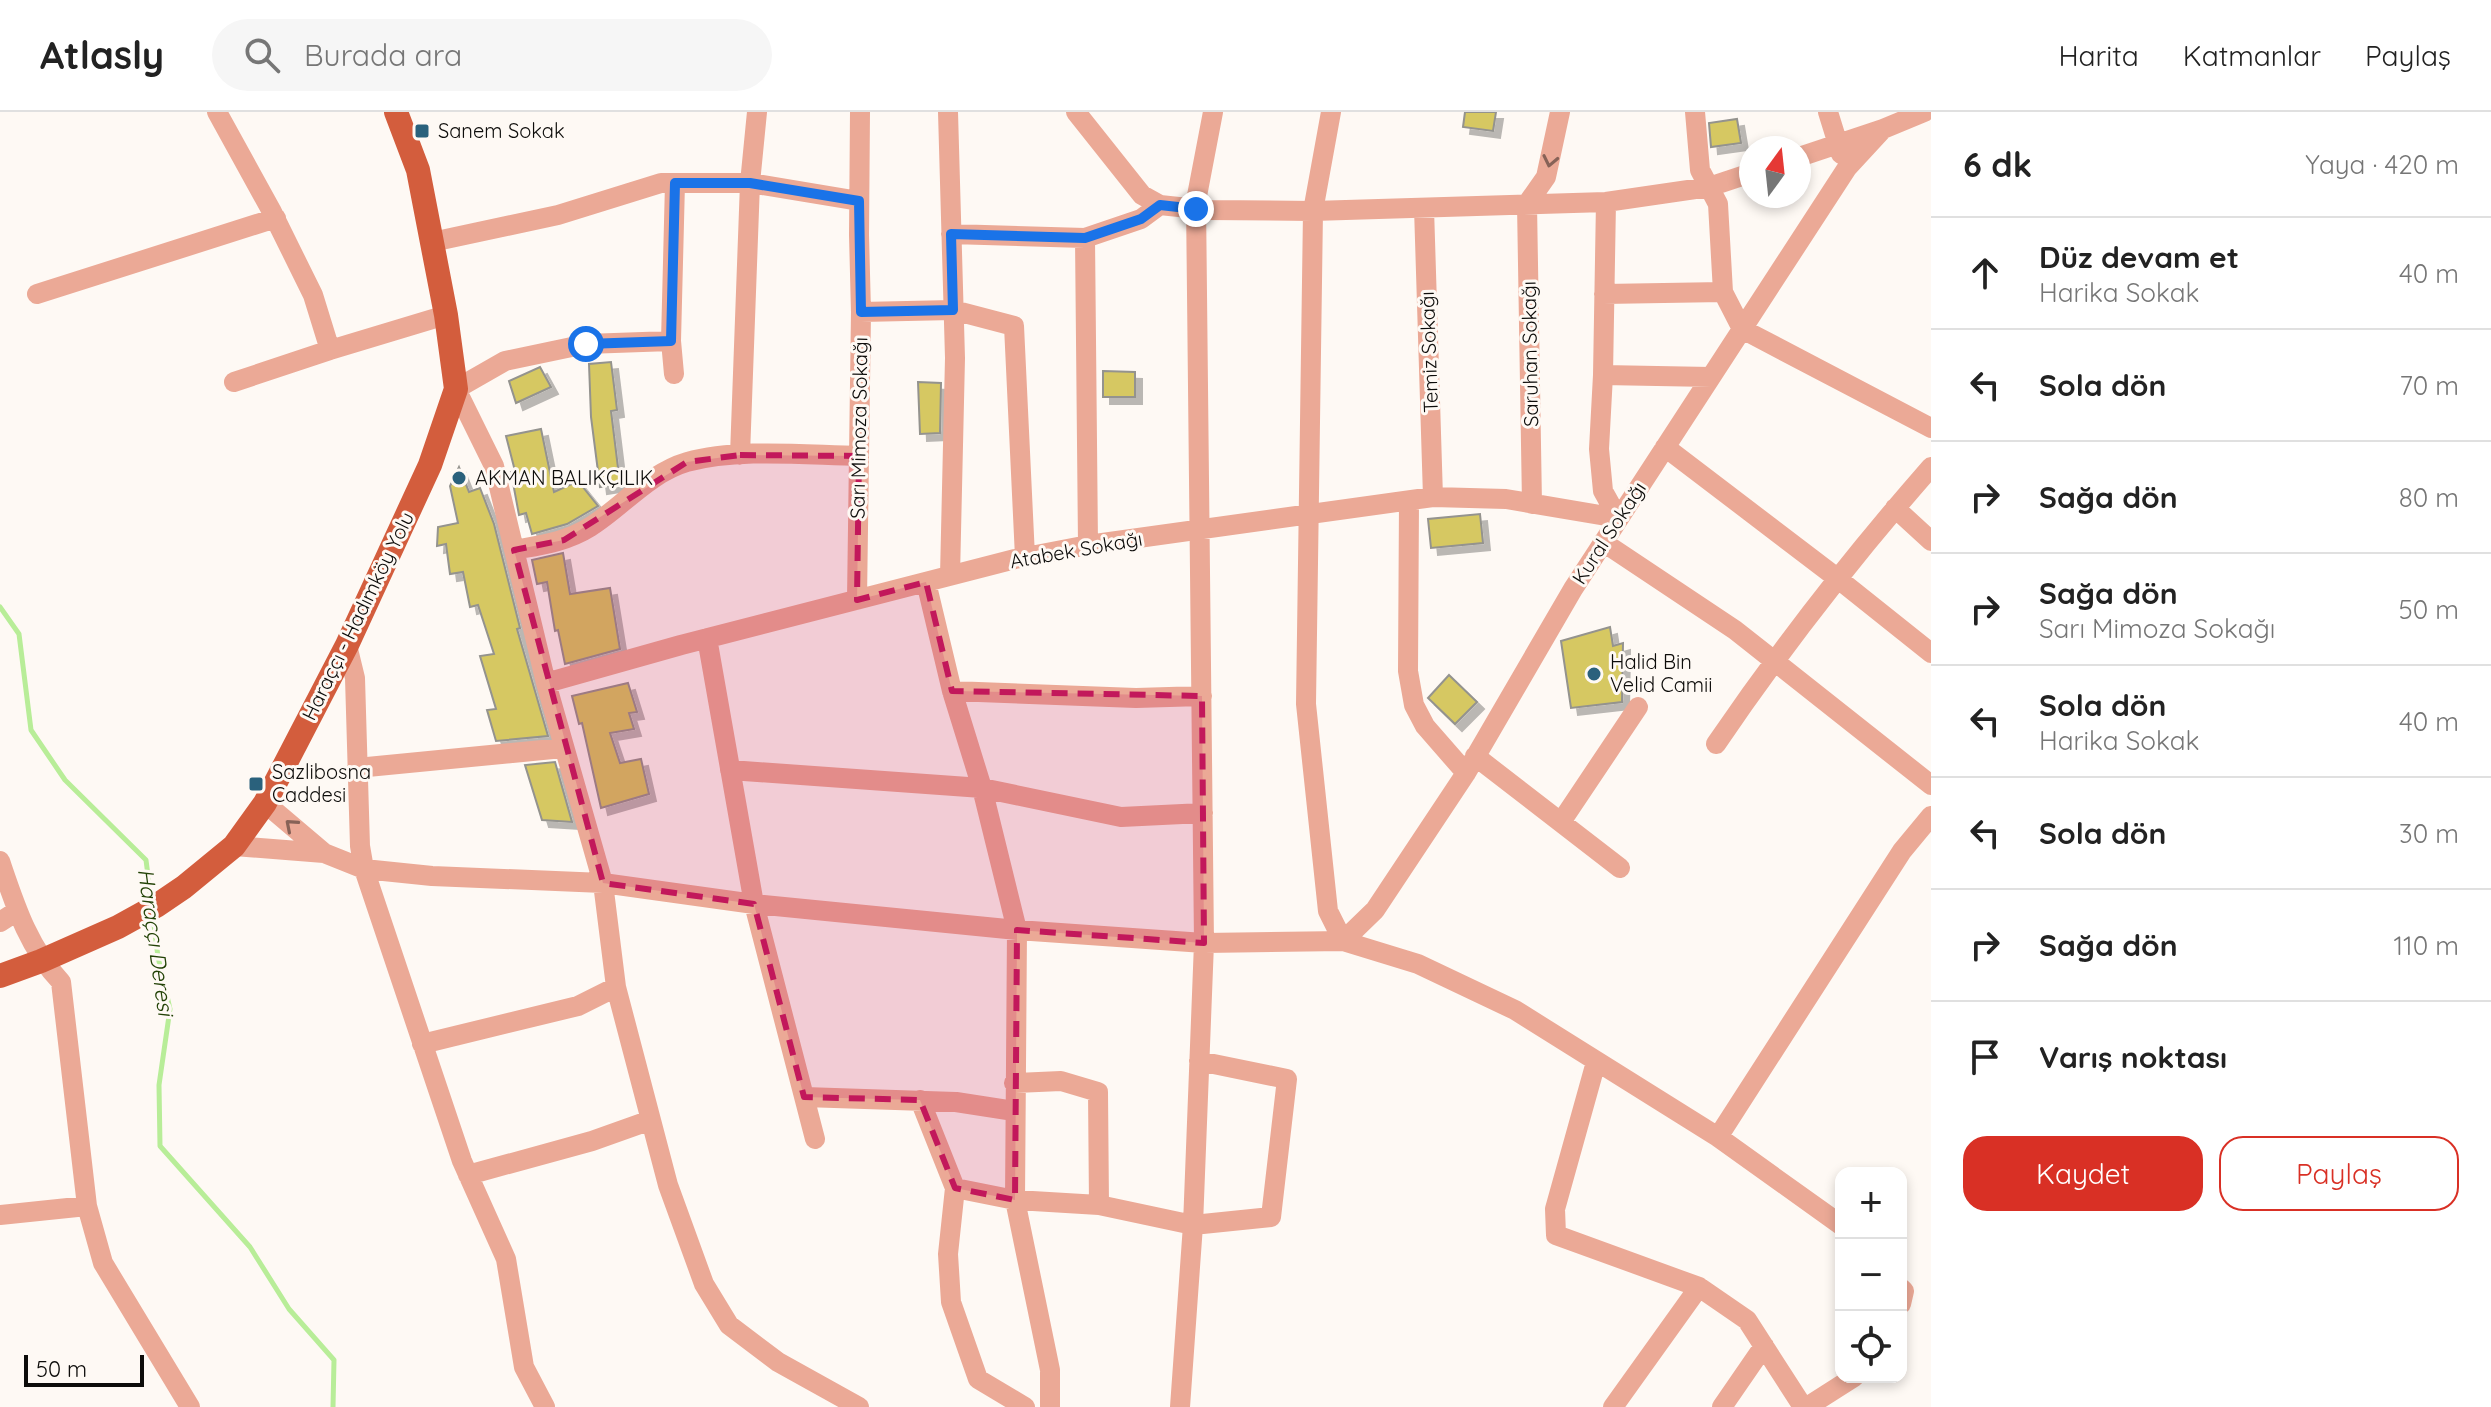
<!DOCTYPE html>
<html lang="tr">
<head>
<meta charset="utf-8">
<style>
	:root { --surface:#fff; --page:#f6f6f6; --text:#222; --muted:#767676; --line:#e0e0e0; --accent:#d93025 }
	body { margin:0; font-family:Quicksand,sans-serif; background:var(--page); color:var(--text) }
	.controls { position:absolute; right:24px; bottom:24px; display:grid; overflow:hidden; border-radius:16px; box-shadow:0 4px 12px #0003 }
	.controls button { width:72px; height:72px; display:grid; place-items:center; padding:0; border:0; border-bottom:2px solid var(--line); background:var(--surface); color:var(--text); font:40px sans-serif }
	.compass { position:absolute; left:1739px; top:24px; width:72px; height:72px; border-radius:50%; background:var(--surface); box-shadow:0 4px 12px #0003; rotate:15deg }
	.scale { position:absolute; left:24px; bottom:20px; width:120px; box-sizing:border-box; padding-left:8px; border:4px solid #0d0c0a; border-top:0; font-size:22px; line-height:28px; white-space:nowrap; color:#0d0c0a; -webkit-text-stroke:6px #fef9f4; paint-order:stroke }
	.stop { position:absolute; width:24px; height:24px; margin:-18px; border:6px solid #1a73e8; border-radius:50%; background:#fff }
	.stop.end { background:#1a73e8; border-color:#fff; box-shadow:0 2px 8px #0008 }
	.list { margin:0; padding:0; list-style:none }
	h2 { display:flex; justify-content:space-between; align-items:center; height:104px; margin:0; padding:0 32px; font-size:34px }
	h2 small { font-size:26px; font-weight:400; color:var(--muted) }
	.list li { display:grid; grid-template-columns:52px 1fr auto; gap:24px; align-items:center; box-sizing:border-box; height:112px; padding:0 32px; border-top:2px solid var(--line) }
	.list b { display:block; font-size:30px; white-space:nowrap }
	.list p { margin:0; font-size:26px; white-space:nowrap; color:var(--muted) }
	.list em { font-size:26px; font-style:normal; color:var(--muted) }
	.actions { display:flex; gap:16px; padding:24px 32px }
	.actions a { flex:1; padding:18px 0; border:2px solid var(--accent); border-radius:24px; text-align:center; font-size:28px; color:var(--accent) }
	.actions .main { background:var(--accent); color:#fff }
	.icon { flex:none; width:44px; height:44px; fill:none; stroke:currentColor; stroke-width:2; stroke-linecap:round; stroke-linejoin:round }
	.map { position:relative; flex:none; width:1931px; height:1295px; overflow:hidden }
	header { display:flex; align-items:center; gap:48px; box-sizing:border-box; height:112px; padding:0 40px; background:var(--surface); border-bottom:2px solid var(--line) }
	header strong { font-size:38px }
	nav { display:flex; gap:44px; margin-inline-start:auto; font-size:28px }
	.search { width:560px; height:72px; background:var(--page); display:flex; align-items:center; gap:20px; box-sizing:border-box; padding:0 28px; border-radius:44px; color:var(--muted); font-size:30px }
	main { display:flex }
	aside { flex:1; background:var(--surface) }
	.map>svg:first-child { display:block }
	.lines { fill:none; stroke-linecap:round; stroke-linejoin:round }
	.stream { stroke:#b8ed98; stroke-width:5 }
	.building { fill:#d6c862; stroke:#94938e; stroke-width:2; filter:url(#shadow) }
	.minor { stroke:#eba996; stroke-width:20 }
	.major { stroke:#d35d3d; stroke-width:24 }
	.oneway { stroke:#876257 }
	.route { stroke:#1a73e8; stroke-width:10 }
	.marked { fill:#c2185b; fill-opacity:0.2; stroke:#c2185b; stroke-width:6; stroke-dasharray:16 10; stroke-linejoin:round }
	.poi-dot { fill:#2a617c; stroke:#fef9f4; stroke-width:3 }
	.labels { text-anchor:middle; stroke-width:6; stroke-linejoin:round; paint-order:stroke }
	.poi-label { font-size:20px; fill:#0d0c0a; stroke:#fef9f4; text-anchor:start }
	.street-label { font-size:20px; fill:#0d0c0a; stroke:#fef9f4 }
	.water-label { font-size:22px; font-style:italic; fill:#224206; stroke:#fef9f4 }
</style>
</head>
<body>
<header>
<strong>Atlasly</strong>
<div class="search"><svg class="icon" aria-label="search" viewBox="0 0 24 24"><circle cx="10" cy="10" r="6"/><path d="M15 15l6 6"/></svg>Burada ara</div>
<nav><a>Harita</a><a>Katmanlar</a><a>Paylaş</a></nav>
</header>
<main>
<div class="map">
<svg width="1931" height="1295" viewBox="0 0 1931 1295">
	<defs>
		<filter id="shadow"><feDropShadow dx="7" dy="7" stdDeviation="0" flood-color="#0004"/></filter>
	</defs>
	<rect width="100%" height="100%" fill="#fef9f4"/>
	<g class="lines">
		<!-- stream -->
		<path class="stream" d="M0,495L19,522L31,618L65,668L146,748L151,787
			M153,805L158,845L170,897L159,973L160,1034L250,1135L289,1197L334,1248L333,1295"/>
	</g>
	<!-- building -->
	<path class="building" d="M1465,0H1496L1493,19L1463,15Z
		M1737,7L1741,31L1711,35L1709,11Z
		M611,250L617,298L611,299L620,372L600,375L591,305L589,252Z
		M540,255L551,275L516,291L509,269Z
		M1103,259L1135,260V285H1103Z
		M918,270L941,271L940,321L920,322Z
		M541,317L554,380L578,369L598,394L567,412L532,422L526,401L519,403L511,360L515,359L506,324Z
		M459,355L469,380L480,376L494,412L520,516L517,517L548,624L496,629L487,598L496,597L480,544L494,542L478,493L470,495L463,460L450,462L446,432L437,434L438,415L458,411L450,374Z
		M1480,402L1483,431L1431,436L1428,407Z
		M563,441L570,482L610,476L620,537L565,552L558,518L555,519L547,470L537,472L532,448Z
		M1610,515L1613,534L1623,531L1622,590L1571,596L1561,529Z
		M1449,563L1477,590L1455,612L1428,586Z
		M628,571L637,600L629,601L634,617L610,621L620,651L641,647L649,682L601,696L582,611L579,612L572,584Z
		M555,650L572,710L542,708L525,653Z"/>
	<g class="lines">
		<!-- minor -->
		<path class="minor" d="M217,0L271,98L313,183L330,238
			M948,0L955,246L950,464
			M1076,0L1142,83L1160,93L1207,98L1313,99L1606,90L1709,75L1751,61
			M1331,0L1313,99L1306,592L1328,799L1343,829L1375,798L1466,661L1573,477L1847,56L1883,17
			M1695,0L1700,58L1718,92L1723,180L1742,217L1931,316
			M1828,0L1841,42
			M1799,45L1883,17L1924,0
			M1606,90L1603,263L1599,337L1603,379L1618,406
			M1424,96L1433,385
			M951,122L1085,126
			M432,130L558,103L661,71H750L859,89
			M37,182L276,106
			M1604,182L1723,180
			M861,200L953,198L1014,214L1025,445
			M671,229L586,232L505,249L456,277L494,354L546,571L603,771L616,875L668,1073L704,1172L729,1213L778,1250L859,1295
			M674,262L671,229L675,71
			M1603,263L1711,265
			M234,270L330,238L446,203
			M1665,335L1837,466L1931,541
			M740,343L750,71L757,0
			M1409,390L1408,559L1414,593L1425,614L1466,661
			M1532,392L1527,92L1546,65L1560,0
			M1895,396L1931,429
			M1603,430L1735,518L1931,673
			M1088,433L1085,126L1141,107L1160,93
			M514,438C541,433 566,430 590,415C622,395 649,361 687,350C738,336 805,343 859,344
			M926,470L952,579L982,676L1017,818L1015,1088L1050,1258V1295
			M857,488L861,200L859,123L860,0
			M707,526L754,792L815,1027
			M347,533L355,566L360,734L364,757L462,1049L506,1147L524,1255L545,1295
			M546,571L681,533L1015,447L1088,433L1433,385L1506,387L1618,406
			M952,579L1136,586L1202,584
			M1716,632C1782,535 1854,443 1931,355
			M1475,644L1620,756
			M357,656L563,636
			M730,658L982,676L1121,705L1203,701
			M1561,710L1638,595
			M234,734L324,741L265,691
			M324,741L364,757L432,764L603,771L754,792L1017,818L1204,831L1343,829L1418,852L1515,898L1718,1025L1841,1113
			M0,749C15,793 28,835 61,870L87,1094L103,1151L190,1295
			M0,810L17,799
			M422,932L578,894L616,875
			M1596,950L1555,1097L1556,1123L1699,1175L1747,1208L1803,1295
			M1014,971L1061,969L1098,980L1099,1093
			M804,985L956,990L1014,999
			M920,988L955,1076L948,1142L951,1190L978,1267L1025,1295
			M1718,1025L1902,739L1931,704
			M468,1063L592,1029L651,1008
			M955,1076L1015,1088L1099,1093L1193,1113L1271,1105L1287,967L1199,949
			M0,1103L87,1094
			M1901,1176L1904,1179L1901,1192
			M1180,1295L1193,1113L1204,831L1196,89L1213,0
			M1613,1295L1699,1175
			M1722,1295L1764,1234
			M1807,1295L1854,1265"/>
		<!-- major -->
		<path class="major" d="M0,864L41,849L118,815L156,794L184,775L234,734L265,691L347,533L430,353L456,277L446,203L418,58L396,0"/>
	</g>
	<!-- one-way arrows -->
	<defs><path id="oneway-chevron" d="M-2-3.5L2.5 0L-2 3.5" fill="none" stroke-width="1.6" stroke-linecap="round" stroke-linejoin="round" transform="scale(2)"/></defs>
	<g class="oneway">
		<use href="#oneway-chevron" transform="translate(1550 49) rotate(102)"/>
		<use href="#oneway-chevron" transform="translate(291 713) rotate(-139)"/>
	</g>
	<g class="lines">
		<!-- route -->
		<path class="route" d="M586,232L671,229L675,71H750L859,89L861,200L953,198L951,122L1085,126L1141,107L1160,93L1196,97"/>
	</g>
	<!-- marked area -->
	<path class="marked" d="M740,343L859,344L857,488L926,470L952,579L1202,584L1204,831L1017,818L1015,1088L955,1076L920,988L804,985L754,792L603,771L514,438L564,428L687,350Z"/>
	<!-- markers -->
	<g class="poi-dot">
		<rect x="414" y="11" width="16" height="16" rx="4"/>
		<circle cx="459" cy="366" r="8"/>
		<circle cx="1594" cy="562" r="8"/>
		<rect x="248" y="664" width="16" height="16" rx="4"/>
	</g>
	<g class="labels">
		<!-- poi labels -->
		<g class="poi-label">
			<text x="438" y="26">Sanem Sokak</text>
			<text x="475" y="373">AKMAN BALIKÇILIK</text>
			<text x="1610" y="557">Halid Bin<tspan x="1610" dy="23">Velid Camii</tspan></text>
			<text x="272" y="667">Sazlibosna<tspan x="272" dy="23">Caddesi</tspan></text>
		</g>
		<!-- street labels -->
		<g class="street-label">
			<text transform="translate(1429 240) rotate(-92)" y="7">Temiz Sokağı</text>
			<text transform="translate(1530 242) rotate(-91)" y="7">Saruhan Sokağı</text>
			<text transform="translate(859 316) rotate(-89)" y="7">Sarı Mimoza Sokağı</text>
			<text transform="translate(1609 421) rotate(-57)" y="7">Kural Sokağı</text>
			<text transform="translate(1076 438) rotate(-10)" y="7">Atabek Sokağı</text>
			<text transform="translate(358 504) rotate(-64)" y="7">Haraççı - Hadımköy Yolu</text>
		</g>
		<!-- water labels -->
		<g class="water-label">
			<text transform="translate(156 830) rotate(82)" y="8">Haraççı Deresi</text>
		</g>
	</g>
</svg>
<div class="controls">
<button>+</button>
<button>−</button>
<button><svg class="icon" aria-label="locate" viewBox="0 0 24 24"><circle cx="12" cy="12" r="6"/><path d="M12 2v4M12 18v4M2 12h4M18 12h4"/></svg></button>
</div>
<svg class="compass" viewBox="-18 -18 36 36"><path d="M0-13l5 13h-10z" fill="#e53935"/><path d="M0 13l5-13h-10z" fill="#767676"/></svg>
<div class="scale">50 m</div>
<div class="stop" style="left:586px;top:232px"></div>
<div class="stop end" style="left:1196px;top:97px"></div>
</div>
<aside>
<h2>6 dk<small>Yaya · 420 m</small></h2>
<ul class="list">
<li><svg class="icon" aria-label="ahead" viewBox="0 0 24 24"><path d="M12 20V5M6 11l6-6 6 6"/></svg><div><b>Düz devam et</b><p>Harika Sokak</p></div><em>40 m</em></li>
<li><svg class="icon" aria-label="left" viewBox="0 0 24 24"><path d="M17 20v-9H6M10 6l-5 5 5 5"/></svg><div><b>Sola dön</b></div><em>70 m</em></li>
<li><svg class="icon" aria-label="right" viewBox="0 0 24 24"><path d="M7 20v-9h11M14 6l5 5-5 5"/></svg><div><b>Sağa dön</b></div><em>80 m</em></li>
<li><svg class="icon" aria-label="right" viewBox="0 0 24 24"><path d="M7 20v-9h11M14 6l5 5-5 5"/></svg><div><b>Sağa dön</b><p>Sarı Mimoza Sokağı</p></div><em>50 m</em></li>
<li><svg class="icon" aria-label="left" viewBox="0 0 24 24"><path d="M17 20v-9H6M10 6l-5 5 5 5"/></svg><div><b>Sola dön</b><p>Harika Sokak</p></div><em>40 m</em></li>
<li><svg class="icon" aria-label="left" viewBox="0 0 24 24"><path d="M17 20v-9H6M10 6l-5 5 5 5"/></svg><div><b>Sola dön</b></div><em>30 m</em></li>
<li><svg class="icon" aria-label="right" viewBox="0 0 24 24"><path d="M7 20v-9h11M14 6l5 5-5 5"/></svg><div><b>Sağa dön</b></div><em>110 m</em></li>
<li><svg class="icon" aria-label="arrive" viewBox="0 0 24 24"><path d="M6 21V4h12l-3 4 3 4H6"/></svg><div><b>Varış noktası</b></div></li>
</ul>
<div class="actions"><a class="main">Kaydet</a><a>Paylaş</a></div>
</aside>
</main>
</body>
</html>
